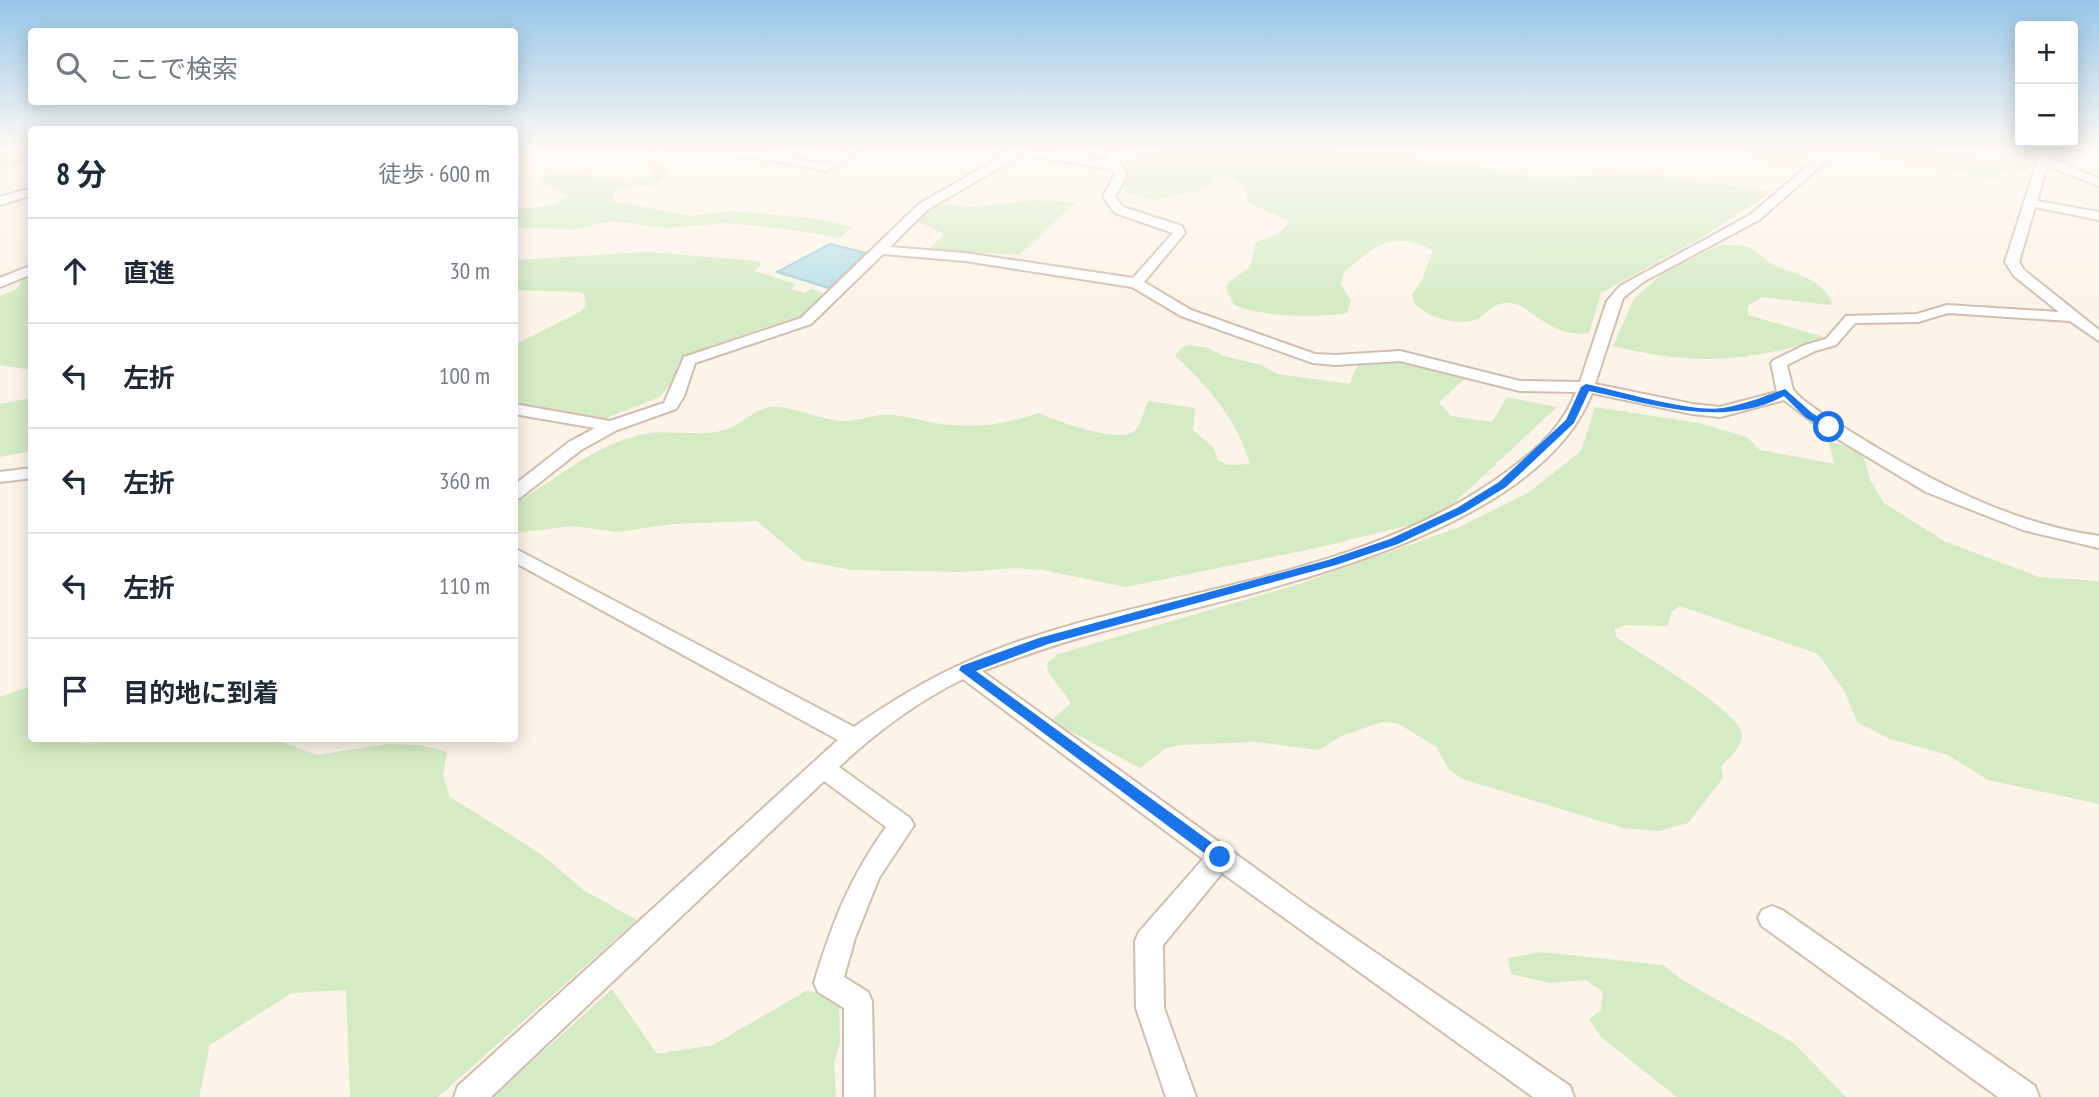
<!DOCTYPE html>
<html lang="ja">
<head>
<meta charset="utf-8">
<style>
	:root { --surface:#fff; --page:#f2f2f3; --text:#1f2937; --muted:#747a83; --line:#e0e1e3 }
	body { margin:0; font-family:"PT Sans Narrow","Noto Sans JP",sans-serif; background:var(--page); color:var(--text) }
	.controls { position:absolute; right:21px; top:21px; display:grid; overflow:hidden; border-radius:7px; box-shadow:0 4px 18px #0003 }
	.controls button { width:63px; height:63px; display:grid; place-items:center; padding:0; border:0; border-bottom:2px solid var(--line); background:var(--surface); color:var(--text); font:35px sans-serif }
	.stop { position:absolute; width:21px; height:21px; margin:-16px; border:5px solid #1a73e8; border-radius:50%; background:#fff }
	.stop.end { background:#1a73e8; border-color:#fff; box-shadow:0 2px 7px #0008 }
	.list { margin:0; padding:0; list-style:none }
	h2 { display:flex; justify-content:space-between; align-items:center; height:91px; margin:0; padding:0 28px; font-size:30px }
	h2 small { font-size:23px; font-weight:400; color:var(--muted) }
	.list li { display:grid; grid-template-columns:46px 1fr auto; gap:21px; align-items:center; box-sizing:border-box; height:105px; padding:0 28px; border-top:2px solid var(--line) }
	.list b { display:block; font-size:26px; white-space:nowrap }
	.list em { font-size:23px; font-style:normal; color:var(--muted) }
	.icon { flex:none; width:38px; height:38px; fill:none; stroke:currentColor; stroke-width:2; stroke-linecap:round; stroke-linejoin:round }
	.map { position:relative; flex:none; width:2099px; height:1097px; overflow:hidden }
	.search { position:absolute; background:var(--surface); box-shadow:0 4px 18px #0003; left:28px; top:28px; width:490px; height:77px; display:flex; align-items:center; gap:18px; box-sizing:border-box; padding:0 24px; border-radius:7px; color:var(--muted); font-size:26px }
	.panel { position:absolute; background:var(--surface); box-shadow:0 4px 18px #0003; left:28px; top:126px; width:490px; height:616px; border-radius:7px }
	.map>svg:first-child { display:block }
	.green { fill:#d5ebc5 }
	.water { fill:#bbe1e7; stroke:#a2d0d8; stroke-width:2 }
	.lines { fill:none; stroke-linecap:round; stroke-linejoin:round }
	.minor-casing { stroke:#d1beaf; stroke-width:4 }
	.major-casing { stroke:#d9d1cd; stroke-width:4 }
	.minor { fill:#fff; fill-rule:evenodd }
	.major { fill:#fbd8a0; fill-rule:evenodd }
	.route { fill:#1a73e8 }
</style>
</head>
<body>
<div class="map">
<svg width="2099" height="1097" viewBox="0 0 2099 1097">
	<rect width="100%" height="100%" fill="#fcf4e8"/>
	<!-- green -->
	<path class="green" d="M1162,150L1407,152L1414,154L1428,164L1472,165L1533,178L1647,174L1771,191L1768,195L1699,239L1601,293L1589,333C1547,339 1530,300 1504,303C1490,305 1484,319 1471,321C1452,325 1414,315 1412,294L1422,280L1433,250C1391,230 1377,245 1344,272L1341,284L1351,301L1347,313C1317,318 1262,317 1234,305L1226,289L1229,282L1250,267L1256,242L1276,235L1289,224V221L1249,203L1242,185L1228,175L1216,178L1206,189L1160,199L1152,200L1126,193L1123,186L1130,174L1124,166L1125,158L1154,154Z
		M1747,150H1815L1793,166L1755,158Z
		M1844,150H1923L2033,165L2028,171L2009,169L1995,179L1859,153L1841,154Z
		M652,166L668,167L670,170L656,185L618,188L611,201L693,216L732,211L812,218L853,227L839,238L786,229L727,223L668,228L610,221L577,229L515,228V207C533,209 552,208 567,196L541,183L544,177C579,164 620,193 655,175L649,169Z
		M1036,200L1076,202L1019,255L928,250L944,234L915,220L942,204L973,207Z
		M1721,245C1731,245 1745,244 1754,250C1761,254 1765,260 1772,264C1795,275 1819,276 1832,302L1830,305L1762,297L1748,306V315L1824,337L1821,340C1741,362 1695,366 1613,346L1634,299L1665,271Z
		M648,252L758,261L762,264L754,271L796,284L792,289L804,293L812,289L823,293L811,312L702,349L693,355L660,397L606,418L515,404V345L581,311L586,306L584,294L578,292L515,290L514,260Z
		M31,272V370L0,365V296L18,288L23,276Z
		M1189,345L1208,348L1224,356L1261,365L1278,374L1350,384C1353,375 1354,366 1365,362C1388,354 1443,371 1468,376L1439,402L1451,416L1492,422L1507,397L1557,407L1438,518L1321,547L1126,587L1042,570L1016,568L961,572L850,570L803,560L757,521L672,524L618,532L573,526L515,533L514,504C558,479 590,447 640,435C668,428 697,438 725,430C743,425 757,405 778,407C797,408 819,419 840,421C855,422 868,416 882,415C898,413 918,420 935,423C974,429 1002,425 1039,413C1056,421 1119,444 1134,431C1142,425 1144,409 1148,401L1195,408L1193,430L1213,447L1218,460L1227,465L1250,464C1237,420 1209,387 1175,356L1181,348Z
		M31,398V451L0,457V404Z
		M1595,407L1698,423L1747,437L1760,450L1835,464L1828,441L1862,450L1870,480L1884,503L1944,541L2039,577L2099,581V804L1988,780L1948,755L1890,739L1857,722L1845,692L1818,654L1680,606L1672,611L1667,626L1625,625L1614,629L1617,638C1640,653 1734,708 1741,731C1745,745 1730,757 1721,766L1723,778L1688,823L1659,831L1623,828L1462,779L1449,769L1436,747L1397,723L1382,722L1341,736L1319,750L1256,742L1180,745L1166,748L1140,768L1051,721L1071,703L1048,672L1047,663L1058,654L1296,585L1457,528L1529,492L1581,451Z
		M31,686L32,738L79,739L81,743L111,742L117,738L274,739L317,755L388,744L420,745L447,752L443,775L450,797L541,854L585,891L637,920L438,1097H350L346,990L292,993L210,1045L199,1097H0V697Z
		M1541,952L1663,965L1684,981L1794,1043L1846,1097H1677L1601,1037L1589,1019L1601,1010L1603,992L1586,980L1549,983L1511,974L1508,958Z
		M612,989L657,1054L713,1045L806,991L824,993L839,1006L840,1043L834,1062L836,1097H493Z"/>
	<!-- water -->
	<path class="water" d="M830,244L866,253L829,288L777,272Z"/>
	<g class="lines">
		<defs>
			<path id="minor" d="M652,150L758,152L825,164L847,150H860L827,171L758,158L657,153Z
				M1002,150H1032L1108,161L1107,150H1117V158L1127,174L1115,197L1123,207L1182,226L1185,233L1144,282L1191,310L1315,354L1335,355L1400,351L1520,381L1580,382L1607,301L1620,286L1750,215L1827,150H1839L1759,220L1643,282L1623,298L1595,384L1692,404L1720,407L1777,392L1771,363L1774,360L1805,345L1826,339L1846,316L1917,314L1947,305L2059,312L2014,276L2005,262L2037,162L2019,150H2032L2099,179V186L2047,166L2037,201L2099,212V220L2035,207L2019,262L2024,270L2099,330V341L2070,321L1948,313L1918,322L1855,323L1836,345L1815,351L1787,365L1793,390L1802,399C1825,417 1850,431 1874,446C1944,488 2017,524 2099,536V548L2023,530L1926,492L1823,430L1784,400L1720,417L1692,414L1592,393C1534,542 1236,595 1097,633C1058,643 1020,657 982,671L1309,907L1570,1086L1574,1097H1533L1222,873L1163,945L1164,1008L1196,1097H1166L1136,1008L1135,941L1139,932L1203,859L963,679C918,701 875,733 839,767L910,818L914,825L879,878L855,938L844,977L868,992L872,1001L874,1097H844V1008L818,992L814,983C832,923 849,879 886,827L824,781L491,1097H454L458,1086L838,740L514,562V548L854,727C911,688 952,665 1017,642C1180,586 1366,577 1509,470C1538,449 1563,426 1576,392L1520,391L1400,361L1335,365L1313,363L1181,316L1132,287L965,261L883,254L811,324L695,363L684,396L676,409L617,430L581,450L520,498L514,499V485L569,442L595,428L514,414V404L610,421L664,403L684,357L801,318L919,204L1008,153ZM1021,155L1112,169L1115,174L1103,197L1115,213L1173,233L1133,278L965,253L890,247L927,210Z
				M32,188V195L0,205V197Z
				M32,265V274L0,287V278Z
				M32,468V478L0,482V472Z
				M1772,906L1782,910L2035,1086L2039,1097H1998L1762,926L1758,918L1762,910Z"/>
			<path id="major" d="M26,150H32V158L0,167V158Z"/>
		</defs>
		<!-- minor casing -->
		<use href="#minor" class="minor-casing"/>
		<!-- major casing -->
		<use href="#major" class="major-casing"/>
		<!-- minor -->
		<use href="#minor" class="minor"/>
		<!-- major -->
		<use href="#major" class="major"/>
	</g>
	<!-- sky -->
	<linearGradient id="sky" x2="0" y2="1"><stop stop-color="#96c6e8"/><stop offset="0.49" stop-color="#fefaf5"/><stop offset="1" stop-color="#fefaf5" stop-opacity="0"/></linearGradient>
	<rect width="2099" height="304" fill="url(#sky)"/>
	<!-- route -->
	<path class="route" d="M1586,384C1618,391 1694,413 1722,408C1744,405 1765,396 1785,389L1812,413L1834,427L1825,429L1805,417L1784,396C1722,429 1654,404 1589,391L1574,423L1506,487L1465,512L1398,544L1336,565L1048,644L976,671L1226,853L1228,857L1226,861H1215L959,670L961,666L1039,638L1328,560L1390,539L1457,508L1499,482L1566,420L1581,387Z"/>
</svg>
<div class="controls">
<button>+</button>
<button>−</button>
</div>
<div class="stop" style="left:1829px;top:427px"></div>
<div class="stop end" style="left:1220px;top:857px"></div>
<div class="search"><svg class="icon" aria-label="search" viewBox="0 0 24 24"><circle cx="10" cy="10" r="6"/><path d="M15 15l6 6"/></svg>ここで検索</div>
<section class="panel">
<h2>8 分<small>徒歩 · 600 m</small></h2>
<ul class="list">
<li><svg class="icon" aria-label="ahead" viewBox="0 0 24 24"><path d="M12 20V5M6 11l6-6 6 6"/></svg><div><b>直進</b></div><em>30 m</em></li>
<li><svg class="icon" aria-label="left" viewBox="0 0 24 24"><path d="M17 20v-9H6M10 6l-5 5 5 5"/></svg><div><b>左折</b></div><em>100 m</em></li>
<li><svg class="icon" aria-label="left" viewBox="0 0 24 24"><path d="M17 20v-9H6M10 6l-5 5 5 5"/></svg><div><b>左折</b></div><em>360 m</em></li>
<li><svg class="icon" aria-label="left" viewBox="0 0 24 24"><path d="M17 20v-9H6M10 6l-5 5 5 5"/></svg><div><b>左折</b></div><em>110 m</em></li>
<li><svg class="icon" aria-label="arrive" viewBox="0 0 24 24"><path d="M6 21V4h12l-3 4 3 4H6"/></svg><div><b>目的地に到着</b></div></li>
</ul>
</section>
</div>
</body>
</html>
